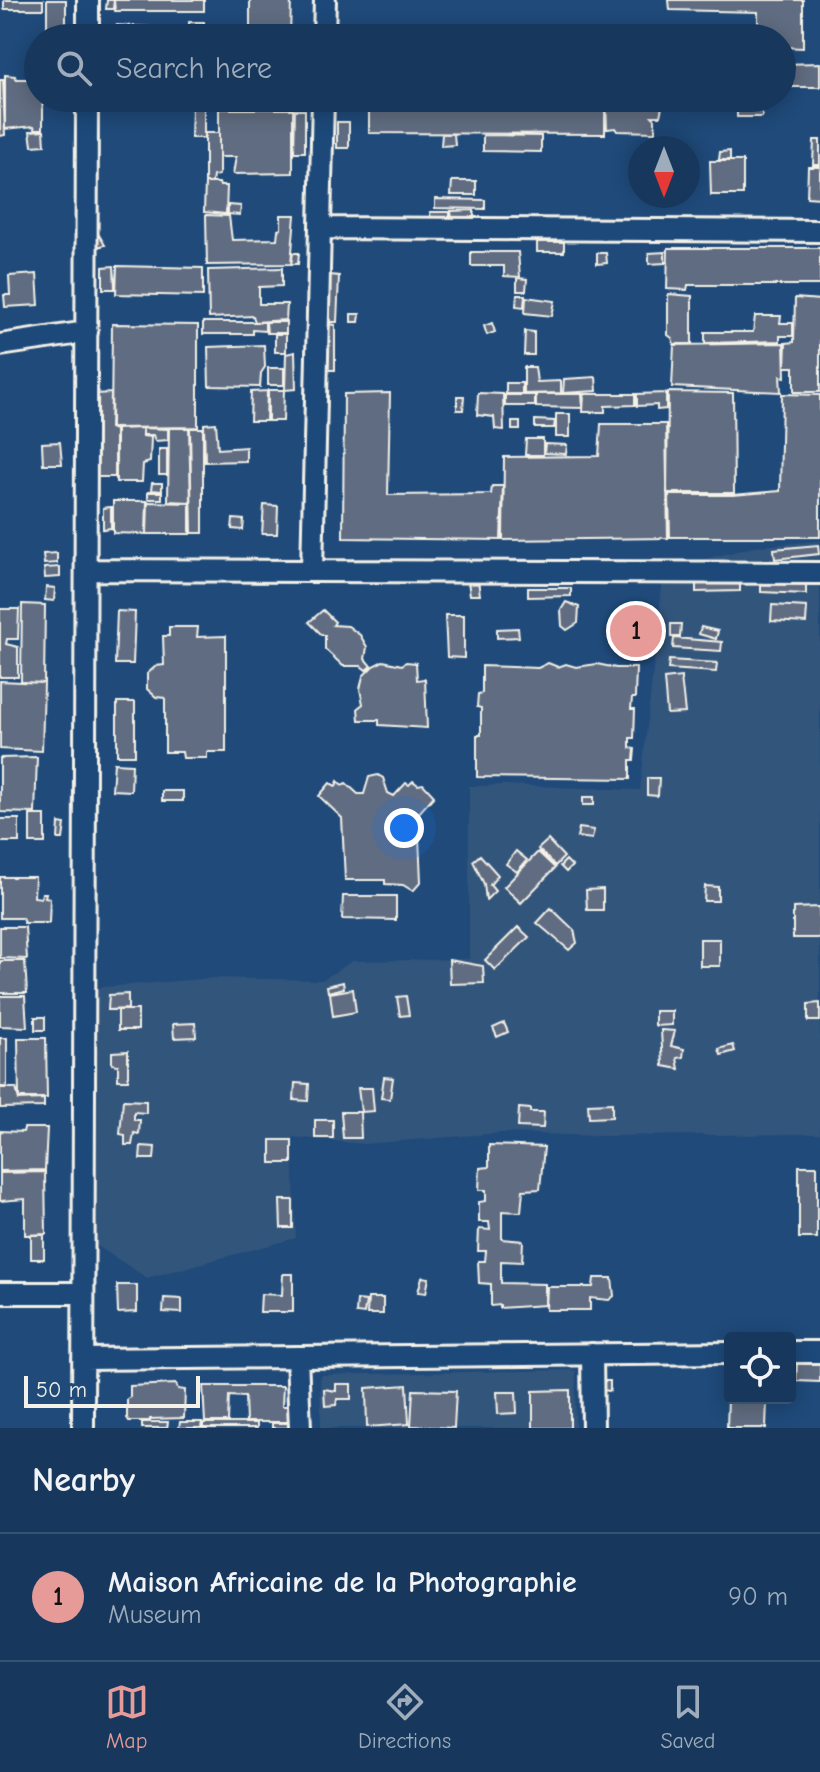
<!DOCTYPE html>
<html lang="en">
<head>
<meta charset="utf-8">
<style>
	:root { --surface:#17385c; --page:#244365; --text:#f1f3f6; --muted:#9eacbb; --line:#365272; --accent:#e69b98 }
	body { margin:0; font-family:"Comic Neue",sans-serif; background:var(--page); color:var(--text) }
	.controls { position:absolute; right:24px; bottom:24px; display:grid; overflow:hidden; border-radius:8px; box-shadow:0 4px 20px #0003 }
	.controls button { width:72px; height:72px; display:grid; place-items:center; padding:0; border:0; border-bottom:2px solid var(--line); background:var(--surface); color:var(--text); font:40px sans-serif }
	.compass { position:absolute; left:628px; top:136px; width:72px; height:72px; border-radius:50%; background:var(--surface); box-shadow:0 4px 20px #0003; rotate:180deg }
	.scale { position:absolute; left:24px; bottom:20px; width:176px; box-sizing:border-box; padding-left:8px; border:4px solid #f4f1e8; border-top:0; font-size:22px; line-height:28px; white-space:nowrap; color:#f4f1e8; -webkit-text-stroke:6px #1f4a7a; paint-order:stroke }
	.you { position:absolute; left:404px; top:828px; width:28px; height:28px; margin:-20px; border:6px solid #fff; border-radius:50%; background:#1a73e8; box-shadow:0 0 0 12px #1a73e833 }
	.badge { display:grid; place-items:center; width:52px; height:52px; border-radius:50%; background:var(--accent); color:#111; font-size:26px; font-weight:700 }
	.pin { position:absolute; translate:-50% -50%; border:4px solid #fff; box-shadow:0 2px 8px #0006 }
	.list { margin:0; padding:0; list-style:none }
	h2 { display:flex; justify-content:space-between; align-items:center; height:104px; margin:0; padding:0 32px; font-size:34px }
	h2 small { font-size:26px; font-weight:400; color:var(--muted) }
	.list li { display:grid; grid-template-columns:52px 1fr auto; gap:24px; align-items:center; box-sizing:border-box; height:128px; padding:0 32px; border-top:2px solid var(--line) }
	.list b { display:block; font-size:30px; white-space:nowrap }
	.list p { margin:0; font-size:26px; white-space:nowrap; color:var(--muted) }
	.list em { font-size:26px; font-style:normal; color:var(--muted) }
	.icon { flex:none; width:44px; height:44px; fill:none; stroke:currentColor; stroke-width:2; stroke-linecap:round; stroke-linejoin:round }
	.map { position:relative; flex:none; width:820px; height:1428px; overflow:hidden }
	.search { position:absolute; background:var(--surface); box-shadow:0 4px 20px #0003; left:24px; right:24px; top:24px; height:88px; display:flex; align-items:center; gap:20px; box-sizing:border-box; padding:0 28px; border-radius:44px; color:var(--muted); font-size:30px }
	.sheet { height:232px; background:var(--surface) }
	nav { display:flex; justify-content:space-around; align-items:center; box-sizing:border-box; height:112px; border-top:2px solid var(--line); background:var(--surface); font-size:22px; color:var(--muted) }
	nav a { display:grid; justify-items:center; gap:4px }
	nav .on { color:var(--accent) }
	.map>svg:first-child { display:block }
	.built { fill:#33547c }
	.building { fill:#616c81; stroke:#f4f1e8; stroke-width:2 }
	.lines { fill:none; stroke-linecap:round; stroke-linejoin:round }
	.minor-casing { stroke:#f4f1e8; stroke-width:26 }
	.minor { stroke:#1f4a7a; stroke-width:20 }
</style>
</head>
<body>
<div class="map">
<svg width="820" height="1428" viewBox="0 0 820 1428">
	<rect width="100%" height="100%" fill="#1f4a7a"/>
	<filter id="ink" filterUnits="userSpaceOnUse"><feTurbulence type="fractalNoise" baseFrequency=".0125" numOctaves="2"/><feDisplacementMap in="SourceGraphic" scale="16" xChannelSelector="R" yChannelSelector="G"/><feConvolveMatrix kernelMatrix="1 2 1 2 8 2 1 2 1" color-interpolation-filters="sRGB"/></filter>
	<g filter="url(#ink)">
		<!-- built -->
		<path class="built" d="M820,541V1134L601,1136L501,1133L364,1144L293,1137L296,1238L147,1278L94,1244L97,1114L91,988L213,978L322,980L352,961L469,959V786L505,785L640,790L664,569L757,546Z
			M576,1370L575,1428H321L320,1375Z"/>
		<!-- building -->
		<path class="building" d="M4,0H43V9H4Z
			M47,0H66V34H47Z
			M107,0H114L113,9H106Z
			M114,0H204V11H115Z
			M250,0H291L290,38H250Z
			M669,0H803V48L782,47V38H758V12L670,10Z
			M189,22H204L205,38H116V25L189,29Z
			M820,63V87H782V64Z
			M5,75L15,76L16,79H38V98H43V129H35L34,126L5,129Z
			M0,80H3L5,135L0,136Z
			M331,98H349V105H331Z
			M369,98H605V134L369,133Z
			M606,98H655L653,106L662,107L660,116H652L655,119V132L617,131L615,128L607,129Z
			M737,98H762V117H737Z
			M192,108H204V138H191Z
			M219,109H293V173L233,174L236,157H219Z
			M295,110H305V152H294Z
			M337,122H349V148H337Z
			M44,130L45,145L32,146L30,131Z
			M205,133H219V175L213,176L212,183H205Z
			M442,134H454L455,145L441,146Z
			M483,135L541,136V152L483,151Z
			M814,140H820V165H813Z
			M730,151V160H719L720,152Z
			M710,161H743V195H711Z
			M808,167H820V198L807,197Z
			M452,181H476V195H451Z
			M205,183H219L220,186H227L226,214L204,212Z
			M435,199L485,200V209L435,208Z
			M228,205L241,206L240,215L228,214Z
			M474,210V219H452L451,211Z
			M430,212H450V220L431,221Z
			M206,215L229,216L232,240L277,239L278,230L281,229V215H295L291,264L207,265Z
			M96,230L105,245L97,247L90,233Z
			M537,242H564V252H537Z
			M668,248H820V285H688L687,290L667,289Z
			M471,252H518L520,277L504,276V266H471Z
			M665,252V263L649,264V253Z
			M293,253H299L298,264H291Z
			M597,253H606L607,263L597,264Z
			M114,266L115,289H103V267Z
			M117,266L203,268V296L116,294Z
			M282,268V286L259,287V304H287L286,320L255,322L253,316L209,318L208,270Z
			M37,274L39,305L5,307L4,295H10L9,276Z
			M330,275L339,276L337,322H327Z
			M517,278L527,279L526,291H517Z
			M668,294L692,296V344H674L672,338L668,335Z
			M517,295H525L524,307L516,306Z
			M526,297L555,301L552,316L525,313Z
			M795,298L820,300V392H794V367H785L786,343L794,342Z
			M351,314H360L359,322H351Z
			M755,316H781L780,323H793V336H780V341L705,343V332H753Z
			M203,322H265V331L253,330V334H203Z
			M266,322H286V333H267Z
			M492,323L495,332L487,335L484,326Z
			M112,324L198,325V427L111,428Z
			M327,324L335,325V370H327Z
			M525,331L534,332V355H524Z
			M275,334H286V352H275Z
			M784,343L785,377L780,376L781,392L672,387L674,345Z
			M264,345L265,367L261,373L260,387L209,386L208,347Z
			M295,352L296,389L285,390L286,354Z
			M524,367H535L537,382L561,381V393L524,394Z
			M268,368H284V385H268Z
			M596,377L597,391L563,393L564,379Z
			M506,383H522V394H506Z
			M268,390H284L283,421H268Z
			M267,391L266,421H250L251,392Z
			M668,392L733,393L734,493H667Z
			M111,393L110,428L115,430V477H96V394Z
			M390,393L388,495L491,494L492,486H503L501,540L343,538L344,394Z
			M478,393L503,394L504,430L495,429L494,417L477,415Z
			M666,393V409L657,410V405L637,406V394Z
			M536,394H582L583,408L536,407Z
			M584,394H635V405L605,406V412H583Z
			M782,394L820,395V537H670L669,495H733L780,491Z
			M505,395H535V406H505Z
			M457,396H464L463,410H457Z
			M556,414H570V437H556Z
			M535,420L555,421L554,428H535Z
			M512,422H520V430H512Z
			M216,423L218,449L246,447V461L205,462L204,424Z
			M601,424H666L668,538L503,540L504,457L599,456Z
			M142,428L143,436L151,437L150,462L143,464L142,482H116V429Z
			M143,428L168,429V440L155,441L153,435H143Z
			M169,428H189L191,502L168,501Z
			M190,428H203V533H192Z
			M526,439H543V455H525Z
			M60,442L62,464H43L42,443Z
			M545,444L567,445L566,454L544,453Z
			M159,449H167V475H159Z
			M152,483H162V491L151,490Z
			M148,492H162V499H148Z
			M113,501H147L146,534L113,533Z
			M148,502L190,503V534H147Z
			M264,505L278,506L277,534H262Z
			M111,507V528L103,529V508Z
			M233,519L244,520L243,530L232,529Z
			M818,545L819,554L775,559L774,549Z
			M57,553V563L44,564L43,554Z
			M60,567V577L45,578L44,568Z
			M478,580L480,595H470L468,581Z
			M696,583H740V591L696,592Z
			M761,583L806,584V594L761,592Z
			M46,587L55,588L54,601L45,600Z
			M528,588H571V596L528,597Z
			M566,602L579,607L578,623L567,630L562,626L561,610Z
			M22,604L45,605L44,683L21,682Z
			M772,605L807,607L806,623L771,621Z
			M0,609H19L18,639H7L6,644L18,647V677H0Z
			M323,610L335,622L333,625L348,626L360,635L367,647L365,659L371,666L366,670L361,666H343L325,649V635H322L309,622Z
			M645,610L646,620L637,621L636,611Z
			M117,611L135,612L133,664H115Z
			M445,615H464V658L447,657Z
			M671,624H681L680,637H671Z
			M169,627H198L197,637L226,636V752H207V758H183L182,752H165V698L156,697L147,689V674L156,666L164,665L163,636H169Z
			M701,627L718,631L716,639L699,634Z
			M518,628L519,637L497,638V629Z
			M674,638L722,642L721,651L673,648Z
			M669,660L717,663L716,672L668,669Z
			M383,661L402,665L406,662L416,663L417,680L425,679L427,728L379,725V720H359L358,708L363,704L360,689L363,676L373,666Z
			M548,663L558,667L566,664L576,667L597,664L616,668H636L635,698H632L631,709H635L634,738H630V748L635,749L634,760H630V779L477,777V735H481V708L477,707L478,694L482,693V666L538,668Z
			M681,677L685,713L667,714L664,679Z
			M0,681L44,683L42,751L0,749Z
			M117,702H135V755H117Z
			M37,757L35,813L0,812V758Z
			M114,763L132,764L131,791L112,790Z
			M378,775L383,778L388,793L394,796L406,783L409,785L413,781L418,785L423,784L434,796L418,814L421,882L413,891L403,885L385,884V880H345L342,818L319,796L330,783L336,786L338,781L342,785L346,783L358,794H364L369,777Z
			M647,778H659L658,796L647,795Z
			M162,791H183V801H162Z
			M583,797H594V805H583Z
			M30,815H45V843H30Z
			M0,819H19V842H0Z
			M59,823L65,824L63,839H58Z
			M579,828L594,830L592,839L577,837Z
			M548,840L564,857L555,866L538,849Z
			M516,851L527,860L517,872L506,864Z
			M538,852L555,868L521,903L504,887Z
			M480,855L498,875L490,885L495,891L486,900L484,884L473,861Z
			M566,860L572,866L566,872L560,866Z
			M0,877H35L34,897L41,898L42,893H46L45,897L50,898L49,923H24L22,918H0Z
			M705,886L718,887V901H704Z
			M603,889V910H587L586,890Z
			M343,896H396V920L342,919Z
			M819,907L820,938H793V908Z
			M551,908L574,930L577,943L569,950L537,923Z
			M0,927H25L27,959L0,958Z
			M518,927L529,937L495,970L485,960Z
			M700,939H720V966H700Z
			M449,960L483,966L484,983L450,984Z
			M0,961H25L27,993H0Z
			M343,982L344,988L328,992L327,986Z
			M353,989L356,1012L333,1016L330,993Z
			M128,994V1009L108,1010L109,995Z
			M0,996H25L27,1027L0,1026Z
			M406,996L409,1015L400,1016L397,997Z
			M820,1003V1021H808V1004Z
			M118,1010H138V1030H118Z
			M655,1011H672V1025L655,1026Z
			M35,1017H45V1030H35Z
			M195,1023L196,1037L174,1038L173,1024Z
			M504,1023L508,1032L497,1037L493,1028Z
			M661,1030L675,1031L671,1046L684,1049L683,1057L677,1058L679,1069L663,1066Z
			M0,1038H7V1087H0Z
			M18,1038H46L47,1098H19Z
			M733,1045L735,1051L721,1055L719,1049Z
			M128,1051V1080H118V1065L112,1064V1052Z
			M384,1077L393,1078L390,1099L381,1098Z
			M295,1083L309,1084L308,1101L294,1100Z
			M0,1088H16L19,1100L44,1099V1107L0,1108Z
			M358,1088H372L374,1111L361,1112Z
			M123,1100L146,1101V1113L134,1112V1120H140L139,1134L134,1133L132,1145H125V1135L120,1134Z
			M612,1103V1117L589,1118L588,1104Z
			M519,1108L530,1109V1112H544L543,1128L518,1127Z
			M341,1112H360L361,1138H343Z
			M315,1120H333V1138H315Z
			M24,1128H47L45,1170L0,1171V1131L23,1132Z
			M271,1140H292V1163H271Z
			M489,1145L544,1147L540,1189L523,1190L521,1212L502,1211V1239L523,1241L522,1262L501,1261V1283L545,1284V1305L500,1308V1305L491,1306V1284L479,1283L478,1261H485L486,1251H478L479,1229L490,1230L489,1222H479V1202L486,1201V1190H479L480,1168L489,1167Z
			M141,1146L155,1147L154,1159H140Z
			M799,1166H817V1238H799Z
			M45,1172L46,1234L25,1235V1199L0,1201V1173Z
			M280,1200H293V1228H281Z
			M31,1235H44V1259H31Z
			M283,1274H293V1312H260L261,1294L282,1295Z
			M422,1277L429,1278L426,1293L418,1292Z
			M594,1278H612L614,1296L609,1300L590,1298V1310H546L547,1287H593Z
			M117,1285H137V1312L118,1313Z
			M164,1298L182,1299V1313L163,1312Z
			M368,1298H383V1314H367Z
			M357,1300L366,1301L364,1314L356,1313Z
			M797,1362L820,1363V1382L796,1381Z
			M603,1381H610V1391L602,1390Z
			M176,1384L178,1389L185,1390L184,1418L150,1419V1421H129L127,1418V1399L130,1397V1386Z
			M336,1384H351V1399H337L336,1405L325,1406L324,1389L336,1391Z
			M407,1385L409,1424L367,1427L366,1388Z
			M203,1386H283L282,1406H294V1422H246L245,1397L229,1396L228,1422H205Z
			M413,1390L456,1391L454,1428L411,1426Z
			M570,1390V1428H533V1391Z
			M497,1392H516L517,1413L498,1414Z
			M728,1398L767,1399L766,1428H727Z
			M142,1422H168L167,1428H142Z
			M180,1422H202L201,1428H179Z
			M203,1423H257V1428H203Z
			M272,1423H291V1428H272Z"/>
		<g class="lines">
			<defs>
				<path id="minor" d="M88,38V0
					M324,38L325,0
					M320,228L820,231
					M0,345L87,332
					M86,570L820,573
					M312,571L323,98
					M0,1293H83
					M790,1352H820
					M592,1354L593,1428
					M297,1357L300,1428
					M83,1359L730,1353
					M83,1428L87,98"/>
			</defs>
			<!-- minor casing -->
			<use href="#minor" class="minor-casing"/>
			<!-- minor -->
			<use href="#minor" class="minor"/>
		</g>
	</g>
</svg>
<div class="controls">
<button><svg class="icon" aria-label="locate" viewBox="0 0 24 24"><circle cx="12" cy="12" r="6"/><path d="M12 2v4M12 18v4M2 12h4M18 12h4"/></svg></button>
</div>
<svg class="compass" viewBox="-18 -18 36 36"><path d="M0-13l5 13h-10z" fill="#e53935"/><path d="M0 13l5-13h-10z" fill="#9eacbb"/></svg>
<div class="scale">50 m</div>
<div class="you"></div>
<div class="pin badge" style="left:636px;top:631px">1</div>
<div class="search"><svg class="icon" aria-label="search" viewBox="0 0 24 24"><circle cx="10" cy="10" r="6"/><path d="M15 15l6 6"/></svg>Search here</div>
</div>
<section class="sheet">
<h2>Nearby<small></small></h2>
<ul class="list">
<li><span class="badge">1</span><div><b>Maison Africaine de la Photographie</b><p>Museum</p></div><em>90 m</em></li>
</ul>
</section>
<nav>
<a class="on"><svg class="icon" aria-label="map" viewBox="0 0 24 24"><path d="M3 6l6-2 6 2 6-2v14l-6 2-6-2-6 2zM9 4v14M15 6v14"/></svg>Map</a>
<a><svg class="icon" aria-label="directions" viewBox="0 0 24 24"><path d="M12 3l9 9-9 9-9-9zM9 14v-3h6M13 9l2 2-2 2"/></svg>Directions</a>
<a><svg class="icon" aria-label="saved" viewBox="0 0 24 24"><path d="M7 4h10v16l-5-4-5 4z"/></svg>Saved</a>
</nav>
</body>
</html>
